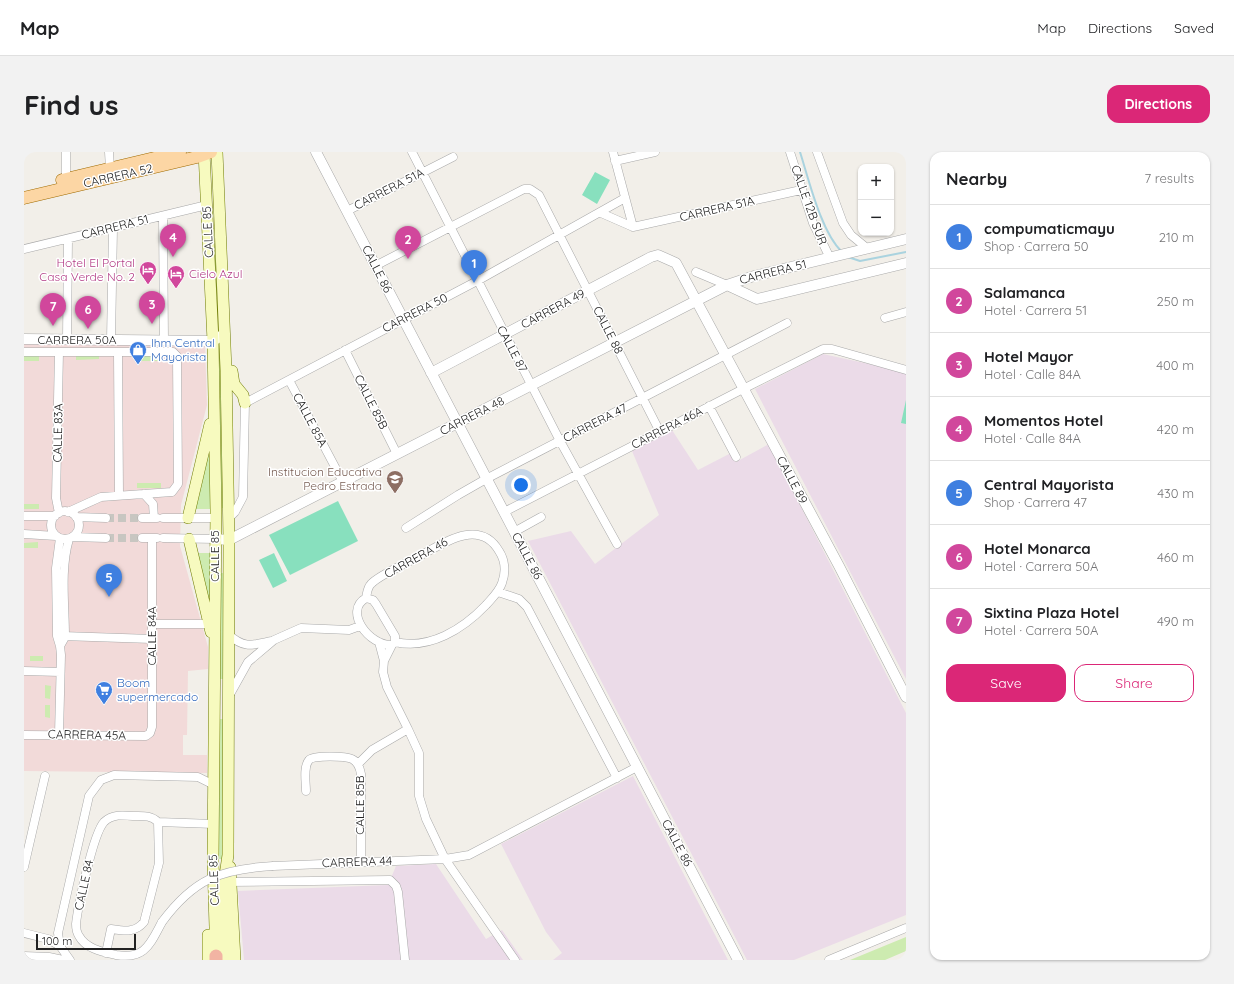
<!DOCTYPE html>
<html lang="en">
<head>
<meta charset="utf-8">
<style>
	:root { --surface:#fff; --page:#f2f2f2; --text:#202124; --muted:#757577; --line:#e0e0e0; --accent:#db2777 }
	body { margin:0; font-family:Quicksand,sans-serif; background:var(--page); color:var(--text) }
	.controls { position:absolute; right:12px; top:12px; display:grid; overflow:hidden; border-radius:8px; box-shadow:0 1px 3px #0004 }
	.controls button { width:36px; height:36px; display:grid; place-items:center; padding:0; border:0; border-bottom:1px solid var(--line); background:var(--surface); color:var(--text); font:20px sans-serif }
	.scale { position:absolute; left:12px; bottom:10px; width:100px; box-sizing:border-box; padding-left:4px; border:2px solid #222; border-top:0; font-size:11px; line-height:14px; white-space:nowrap; color:#222; -webkit-text-stroke:3px #fff; paint-order:stroke }
	.you { position:absolute; left:497px; top:333px; width:14px; height:14px; margin:-10px; border:3px solid #fff; border-radius:50%; background:#1a73e8; box-shadow:0 0 0 6px #1a73e833 }
	.badge { display:grid; place-items:center; width:26px; height:26px; border-radius:50%; background:var(--accent); color:#fff; font-size:13px; font-weight:700 }
	.pin { position:absolute; translate:-50% -33px; filter:drop-shadow(0 1px 2px #0008) }
	.pin::after { content:''; position:absolute; top:21px; width:14px; height:12px; background:inherit; clip-path:polygon(0 0,100% 0,50% 100%) }
	.list { margin:0; padding:0; list-style:none }
	h2 { display:flex; justify-content:space-between; align-items:center; height:52px; margin:0; padding:0 16px; font-size:17px }
	h2 small { font-size:13px; font-weight:400; color:var(--muted) }
	.list li { display:grid; grid-template-columns:26px 1fr auto; gap:12px; align-items:center; box-sizing:border-box; height:64px; padding:0 16px; border-top:1px solid var(--line) }
	.list b { display:block; font-size:15px; white-space:nowrap }
	.list p { margin:0; font-size:13px; white-space:nowrap; color:var(--muted) }
	.list em { font-size:13px; font-style:normal; color:var(--muted) }
	.actions { display:flex; gap:8px; padding:12px 16px }
	.actions a { flex:1; padding:9px 0; border:1px solid var(--accent); border-radius:12px; text-align:center; font-size:14px; color:var(--accent) }
	.actions .main { background:var(--accent); color:#fff }
	.map { position:relative; flex:none; width:882px; height:808px; overflow:hidden; border-radius:12px }
	header { display:flex; align-items:center; gap:24px; box-sizing:border-box; height:56px; padding:0 20px; background:var(--surface); border-bottom:1px solid var(--line) }
	header strong { font-size:19px }
	nav { display:flex; gap:22px; margin-inline-start:auto; font-size:14px }
	.intro { display:flex; align-items:center; justify-content:space-between; box-sizing:border-box; height:96px; padding:0 24px }
	h1 { margin:0; font-size:28px }
	.button { padding:10px 18px; border-radius:12px; background:var(--accent); color:#fff; font-size:14px; font-weight:700 }
	main { display:flex; gap:24px; padding:0 24px }
	aside { flex:1; background:var(--surface); border-radius:12px; box-shadow:0 1px 3px #0004 }
	.map>svg:first-child { display:block }
	.commercial { fill:#f2dad9 }
	.industrial { fill:#ebdbe8 }
	.grass { fill:#cdebb0 }
	.pitch { fill:#88e0be }
	.lines { fill:none; stroke-linecap:round; stroke-linejoin:round }
	.stream { stroke:#aad3df; stroke-width:2 }
	.minor-tunnel { stroke:#c8c6c1; stroke-width:8; stroke-dasharray:8 4; stroke-linecap:butt }
	.minor-casing { stroke:#a9a9a9; stroke-width:9 }
	.tertiary-casing { stroke:#a9a9a9; stroke-width:11 }
	.secondary-casing { stroke:#707d05; stroke-width:12 }
	.primary-casing { stroke:#a06b00; stroke-width:13 }
	.trunk-casing { stroke:#dc2a67; stroke-width:14 }
	.minor { stroke:#fff; stroke-width:8 }
	.tertiary { stroke:#fff; stroke-width:10 }
	.secondary { stroke:#f7fabf; stroke-width:11 }
	.primary { stroke:#fcd6a4; stroke-width:12 }
	.trunk { stroke:#f2b4a3; stroke-width:13 }
	.minor-bridge-casing { stroke:#a9a9a9; stroke-width:9; stroke-linecap:butt }
	.minor-bridge { stroke:#fff; stroke-width:8 }
	.labels { text-anchor:middle; stroke-width:3; stroke-linejoin:round; paint-order:stroke }
	.street-label { font-size:12px; fill:#222; stroke:#fff }
	.hotel-label { font-size:12px; fill:#b23c85; stroke:#fff; text-anchor:end }
	.shop-label { font-size:12px; fill:#366cbe; stroke:#fff; text-anchor:start }
	.education-label { font-size:12px; fill:#785e54; stroke:#fff; text-anchor:end }
</style>
</head>
<body>
<header>
<strong>Map</strong>
<nav><a>Map</a><a>Directions</a><a>Saved</a></nav>
</header>
<div class="intro"><h1>Find us</h1><a class="button">Directions</a></div>
<main>
<div class="map">
<svg width="882" height="808" viewBox="0 0 882 808">
	<rect width="100%" height="100%" fill="#f2efe9"/>
	<!-- commercial -->
	<path class="commercial" d="M0,192L181,193L183,253L157,353L156,394L184,495V517L164,519L163,583H159V603H183V621L0,619Z"/>
	<!-- industrial -->
	<path class="industrial" d="M799,202L882,220V527L731,237Z
		M648,278L674,318L707,301L712,310L745,292L882,561V763L770,808H723L504,389L547,379L571,412L635,363L608,299Z
		M609,624L704,808H529L538,801L522,780L477,692Z
		M412,712L462,787L478,778L499,808H220L214,739L364,733L372,714Z"/>
	<!-- grass -->
	<path class="grass" d="M189,100H195L197,176L192,182Z
		M192,199L199,204L200,356H194Z
		M52,202H75V207L52,208Z
		M0,204H15V209H0Z
		M112,204H134V209H112Z
		M188,288L186,357H170Z
		M113,331H137V336H113Z
		M0,352H15V357H0Z
		M14,390V396H0V391Z
		M174,401H186L187,468Z
		M195,421H202L201,527H194Z
		M6,504H19V509H6Z
		M21,533L27,534L26,547L21,546Z
		M21,553H26V566L21,565Z
		M195,567H201L199,707H193Z
		M882,785V799L861,808H826Z"/>
	<!-- pitch -->
	<path class="pitch" d="M571,20L586,28L573,52L558,43Z
		M882,248V272L877,271Z
		M314,349L334,389L266,423L245,383Z
		M250,401L263,429L249,436L235,408Z"/>
	<g class="lines">
		<!-- stream -->
		<path class="stream" d="M776,0C785,28 797,80 818,100
			M824,105L836,109L882,100"/>
		<!-- minor-tunnel -->
		<path class="minor-tunnel" d="M82,366H118
			M82,386H118"/>
		<defs>
			<path id="minor" d="M42,0V27
				M85,0L86,17
				M388,0L536,289L593,392
				M589,0L609,75
				M766,0L789,71L806,106
				M793,0L819,71L827,83L844,97
				M591,9L631,0
				M323,59L429,5
				M577,61L609,75L777,38
				M139,64L140,189
				M0,97L183,53
				M351,114L500,37H506L515,43L636,280
				M672,120L703,133
				M861,166L882,160
				M43,188L44,87
				M87,188L89,76
				M321,198L373,302
				M0,200H149L153,204L154,332L148,340L77,345L44,360
				M35,200L32,346L35,361
				M94,201L95,343
				M265,228L319,330
				M685,254L712,305
				M120,342L129,352L130,366
				M27 373a14 14 0 1 1 28 0a14 14 0 1 1-28 0Z
				M480,360L719,237L799,197H808L882,218
				M0,364H31
				M52,365L82,366
				M118,366H133
				M139,366H192
				M205,366L211,360L219,345L221,251L453,129L601,46
				M382,376L434,343L462,327L763,171
				M490,380L517,365
				M0,382L32,384
				M49,385L82,386
				M118,386H133
				M139,386L191,387
				M474,440L495,447L503,455L593,626
				M342,446C343,442 343,436 347,432C355,423 383,411 394,405C418,392 455,365 475,399C481,408 482,420 478,431C475,440 468,446 462,453C439,477 406,498 371,490
				M342,446L349,448L352,452L371,484V490L368,493C345,494 319,459 342,446Z
				M128,472H185
				M205,483C221,497 228,493 248,489
				M38,484L128,487
				M36,494L41,485C41,453 36,418 45,387
				M360,509L368,493
				M0,519L36,520
				M205,544L224,510L250,488L277,476L325,478L336,474
				M384,577L395,601V644L402,667L421,707L491,808
				M35,582L37,503L36,494L33,484L32,416L36,386
				M0,583L122,584L126,581L128,575V386
				M334,612L348,598L384,577L363,535L359,520L360,509L355,490
				M282,639C282,631 279,615 285,608C289,603 322,604 328,607C334,610 336,616 337,622V709
				M134,670L190,672
				M249,714L421,707L445,703L613,615
				M0,715L21,624
				M202,730L366,728L372,734L374,740L381,808
				M0,781L24,787L36,794
				M82,801L87,777C101,779 111,781 120,770L135,711L134,670C127,663 119,664 109,664C99,663 88,662 80,670C69,682 54,754 52,772C52,776 53,781 55,784C62,797 79,800 92,803C121,808 126,792 138,770
				M0,804L25,805L39,808
				M46,808L36,794L34,781L65,644L77,628L90,623L174,625L190,633
				M805,808L882,776"/>
			<path id="tertiary" d="M292,0L714,808
				M703,133L733,147L882,111
				M0,187L189,189L200,182
				M407,221L627,105L634,103L652,111L815,414L882,545
				M191,387L205,388L703,133L730,124L882,87"/>
			<path id="secondary" d="M180,0L189,189L192,359L189,709L192,808
				M193,0L202,218L205,388L204,703L200,730L202,808
				M208,219L210,232L219,243L221,251
				M164,366L186,272
				M165,387L187,480
				M206,715L211,808
				M184,808V783"/>
			<path id="primary" d="M38,28L156,0
				M0,46L173,5L187,0"/>
			<path id="trunk" d="M192,808V804"/>
		</defs>
		<!-- minor casing -->
		<use href="#minor" class="minor-casing"/>
		<!-- tertiary casing -->
		<use href="#tertiary" class="tertiary-casing"/>
		<!-- secondary casing -->
		<use href="#secondary" class="secondary-casing"/>
		<!-- primary casing -->
		<use href="#primary" class="primary-casing"/>
		<!-- trunk casing -->
		<use href="#trunk" class="trunk-casing"/>
		<!-- minor -->
		<use href="#minor" class="minor"/>
		<!-- tertiary -->
		<use href="#tertiary" class="tertiary"/>
		<!-- secondary -->
		<use href="#secondary" class="secondary"/>
		<!-- primary -->
		<use href="#primary" class="primary"/>
		<!-- trunk -->
		<use href="#trunk" class="trunk"/>
		<defs>
			<path id="minor-bridge" d="M138,770C170,727 196,717 249,714"/>
		</defs>
		<!-- minor-bridge casing -->
		<use href="#minor-bridge" class="minor-bridge-casing"/>
		<!-- minor-bridge -->
		<use href="#minor-bridge" class="minor-bridge"/>
	</g>
	<!-- icons -->
	<defs>
		<symbol id="hotel-pin" viewBox="-11 -11 22 30"><path d="M0 17L-7.5 6A9.5 9.5 0 1 1 7.5 6Z" fill="#d1479c" stroke="#fff"/><path d="M-6-4.5h1.5V1H6V5H4.5V3h-9V5H-6ZM-4 0a1.8 1.8 0 1 1 3.6 0ZM.5 0V-2.5h3Q6-2.5 6 0Z" fill="#fff"/></symbol>
		<symbol id="shop-pin" viewBox="-11 -11 22 30"><path d="M0 17L-7.5 6A9.5 9.5 0 1 1 7.5 6Z" fill="#3f7fe0" stroke="#fff"/><path d="M-5-2.5h2.3a2.7 3.5 0 0 1 5.4 0H5L5.5 6h-11ZM-1.5-2.5h3a1.5 2.3 0 0 0-3 0Z" fill="#fff"/></symbol>
		<symbol id="school-pin" viewBox="-11 -11 22 30"><path d="M0 17L-7.5 6A9.5 9.5 0 1 1 7.5 6Z" fill="#8d6e63" stroke="#fff"/><path d="M0-5L7-2L0 1L-7-2ZM-4 1L0 2.5L4 1V4Q0 6-4 4Z" fill="#fff"/></symbol>
		<symbol id="supermarket-pin" viewBox="-11 -11 22 30"><path d="M0 17L-7.5 6A9.5 9.5 0 1 1 7.5 6Z" fill="#3f7fe0" stroke="#fff"/><path d="M-6-5.5h2.5l.6 2H6L4.5 2H-2.5L-4.4-4H-6ZM-1.5 3.2a1.3 1.3 0 1 0 .1 0ZM3 3.2a1.3 1.3 0 1 0 .1 0Z" fill="#fff"/></symbol>
	</defs>
	<g fill-rule="evenodd">
		<use href="#hotel-pin" x="114" y="108" width="20" height="27"/>
		<use href="#hotel-pin" x="142" y="112" width="20" height="27"/>
		<use href="#shop-pin" x="104" y="188" width="20" height="27"/>
		<use href="#school-pin" x="361" y="317" width="20" height="27"/>
		<use href="#supermarket-pin" x="70" y="528" width="20" height="27"/>
	</g>
	<g class="labels">
		<!-- street labels -->
		<g class="street-label">
			<text transform="translate(94 24) rotate(-13)" y="4">CARRERA 52</text>
			<text transform="translate(365 37) rotate(-27)" y="4">CARRERA 51A</text>
			<text transform="translate(785 53) rotate(70)" y="4">CALLE 12B SUR</text>
			<text transform="translate(693 57) rotate(-13)" y="4">CARRERA 51A</text>
			<text transform="translate(91 75) rotate(-14)" y="4">CARRERA 51</text>
			<text transform="translate(184 80) rotate(-93)" y="4">CALLE 85</text>
			<text transform="translate(353 117) rotate(63)" y="4">CALLE 86</text>
			<text transform="translate(749 120) rotate(-14)" y="4">CARRERA 51</text>
			<text transform="translate(529 157) rotate(-28)" y="4">CARRERA 49</text>
			<text transform="translate(391 161) rotate(-27)" y="4">CARRERA 50</text>
			<text transform="translate(584 178) rotate(63)" y="4">CALLE 88</text>
			<text x="53" y="192">CARRERA 50A</text>
			<text transform="translate(488 197) rotate(62)" y="4">CALLE 87</text>
			<text transform="translate(347 250) rotate(63)" y="4">CALLE 85B</text>
			<text transform="translate(448 264) rotate(-27)" y="4">CARRERA 48</text>
			<text transform="translate(286 268) rotate(62)" y="4">CALLE 85A</text>
			<text transform="translate(571 271) rotate(-27)" y="4">CARRERA 47</text>
			<text transform="translate(643 276) rotate(-27)" y="4">CARRERA 46A</text>
			<text transform="translate(34 281) rotate(-89)" y="4">CALLE 83A</text>
			<text transform="translate(768 328) rotate(62)" y="4">CALLE 89</text>
			<text transform="translate(191 404) rotate(-90)" y="4">CALLE 85</text>
			<text transform="translate(503 404) rotate(62)" y="4">CALLE 86</text>
			<text transform="translate(392 406) rotate(-29)" y="4">CARRERA 46</text>
			<text transform="translate(128 484) rotate(-90)" y="4">CALLE 84A</text>
			<text transform="translate(63 583) rotate(1)" y="4">CARRERA 45A</text>
			<text transform="translate(336 653) rotate(-90)" y="4">CALLE 85B</text>
			<text transform="translate(653 691) rotate(62)" y="4">CALLE 86</text>
			<text transform="translate(333 710) rotate(-2)" y="4">CARRERA 44</text>
			<text transform="translate(190 728) rotate(-92)" y="4">CALLE 85</text>
			<text transform="translate(60 733) rotate(-78)" y="4">CALLE 84</text>
		</g>
		<!-- hotel labels -->
		<g class="hotel-label">
			<text x="111" y="115">Hotel El Portal<tspan x="111" dy="14">Casa Verde No. 2</tspan></text>
			<text x="165" y="126" text-anchor="start">Cielo Azul</text>
		</g>
		<!-- shop labels -->
		<g class="shop-label">
			<text x="127" y="195">lhm Central<tspan x="127" dy="14">Mayorista</tspan></text>
			<text x="93" y="535">Boom<tspan x="93" dy="14">supermercado</tspan></text>
		</g>
		<!-- education labels -->
		<g class="education-label">
			<text x="358" y="324">Institucion Educativa<tspan x="358" dy="14">Pedro Estrada</tspan></text>
		</g>
	</g>
</svg>
<div class="controls">
<button>+</button>
<button>−</button>
</div>
<div class="scale">100 m</div>
<div class="you"></div>
<div class="pin badge" style="left:450px;top:131px;background:#3f7fe0">1</div>
<div class="pin badge" style="left:384px;top:107px;background:#d1479c">2</div>
<div class="pin badge" style="left:128px;top:172px;background:#d1479c">3</div>
<div class="pin badge" style="left:149px;top:105px;background:#d1479c">4</div>
<div class="pin badge" style="left:85px;top:445px;background:#3f7fe0">5</div>
<div class="pin badge" style="left:64px;top:177px;background:#d1479c">6</div>
<div class="pin badge" style="left:29px;top:174px;background:#d1479c">7</div>
</div>
<aside>
<h2>Nearby<small>7 results</small></h2>
<ul class="list">
<li><span class="badge" style="background:#3f7fe0">1</span><div><b>compumaticmayu</b><p>Shop · Carrera 50</p></div><em>210 m</em></li>
<li><span class="badge" style="background:#d1479c">2</span><div><b>Salamanca</b><p>Hotel · Carrera 51</p></div><em>250 m</em></li>
<li><span class="badge" style="background:#d1479c">3</span><div><b>Hotel Mayor</b><p>Hotel · Calle 84A</p></div><em>400 m</em></li>
<li><span class="badge" style="background:#d1479c">4</span><div><b>Momentos Hotel</b><p>Hotel · Calle 84A</p></div><em>420 m</em></li>
<li><span class="badge" style="background:#3f7fe0">5</span><div><b>Central Mayorista</b><p>Shop · Carrera 47</p></div><em>430 m</em></li>
<li><span class="badge" style="background:#d1479c">6</span><div><b>Hotel Monarca</b><p>Hotel · Carrera 50A</p></div><em>460 m</em></li>
<li><span class="badge" style="background:#d1479c">7</span><div><b>Sixtina Plaza Hotel</b><p>Hotel · Carrera 50A</p></div><em>490 m</em></li>
</ul>
<div class="actions"><a class="main">Save</a><a>Share</a></div>
</aside>
</main>
</body>
</html>
